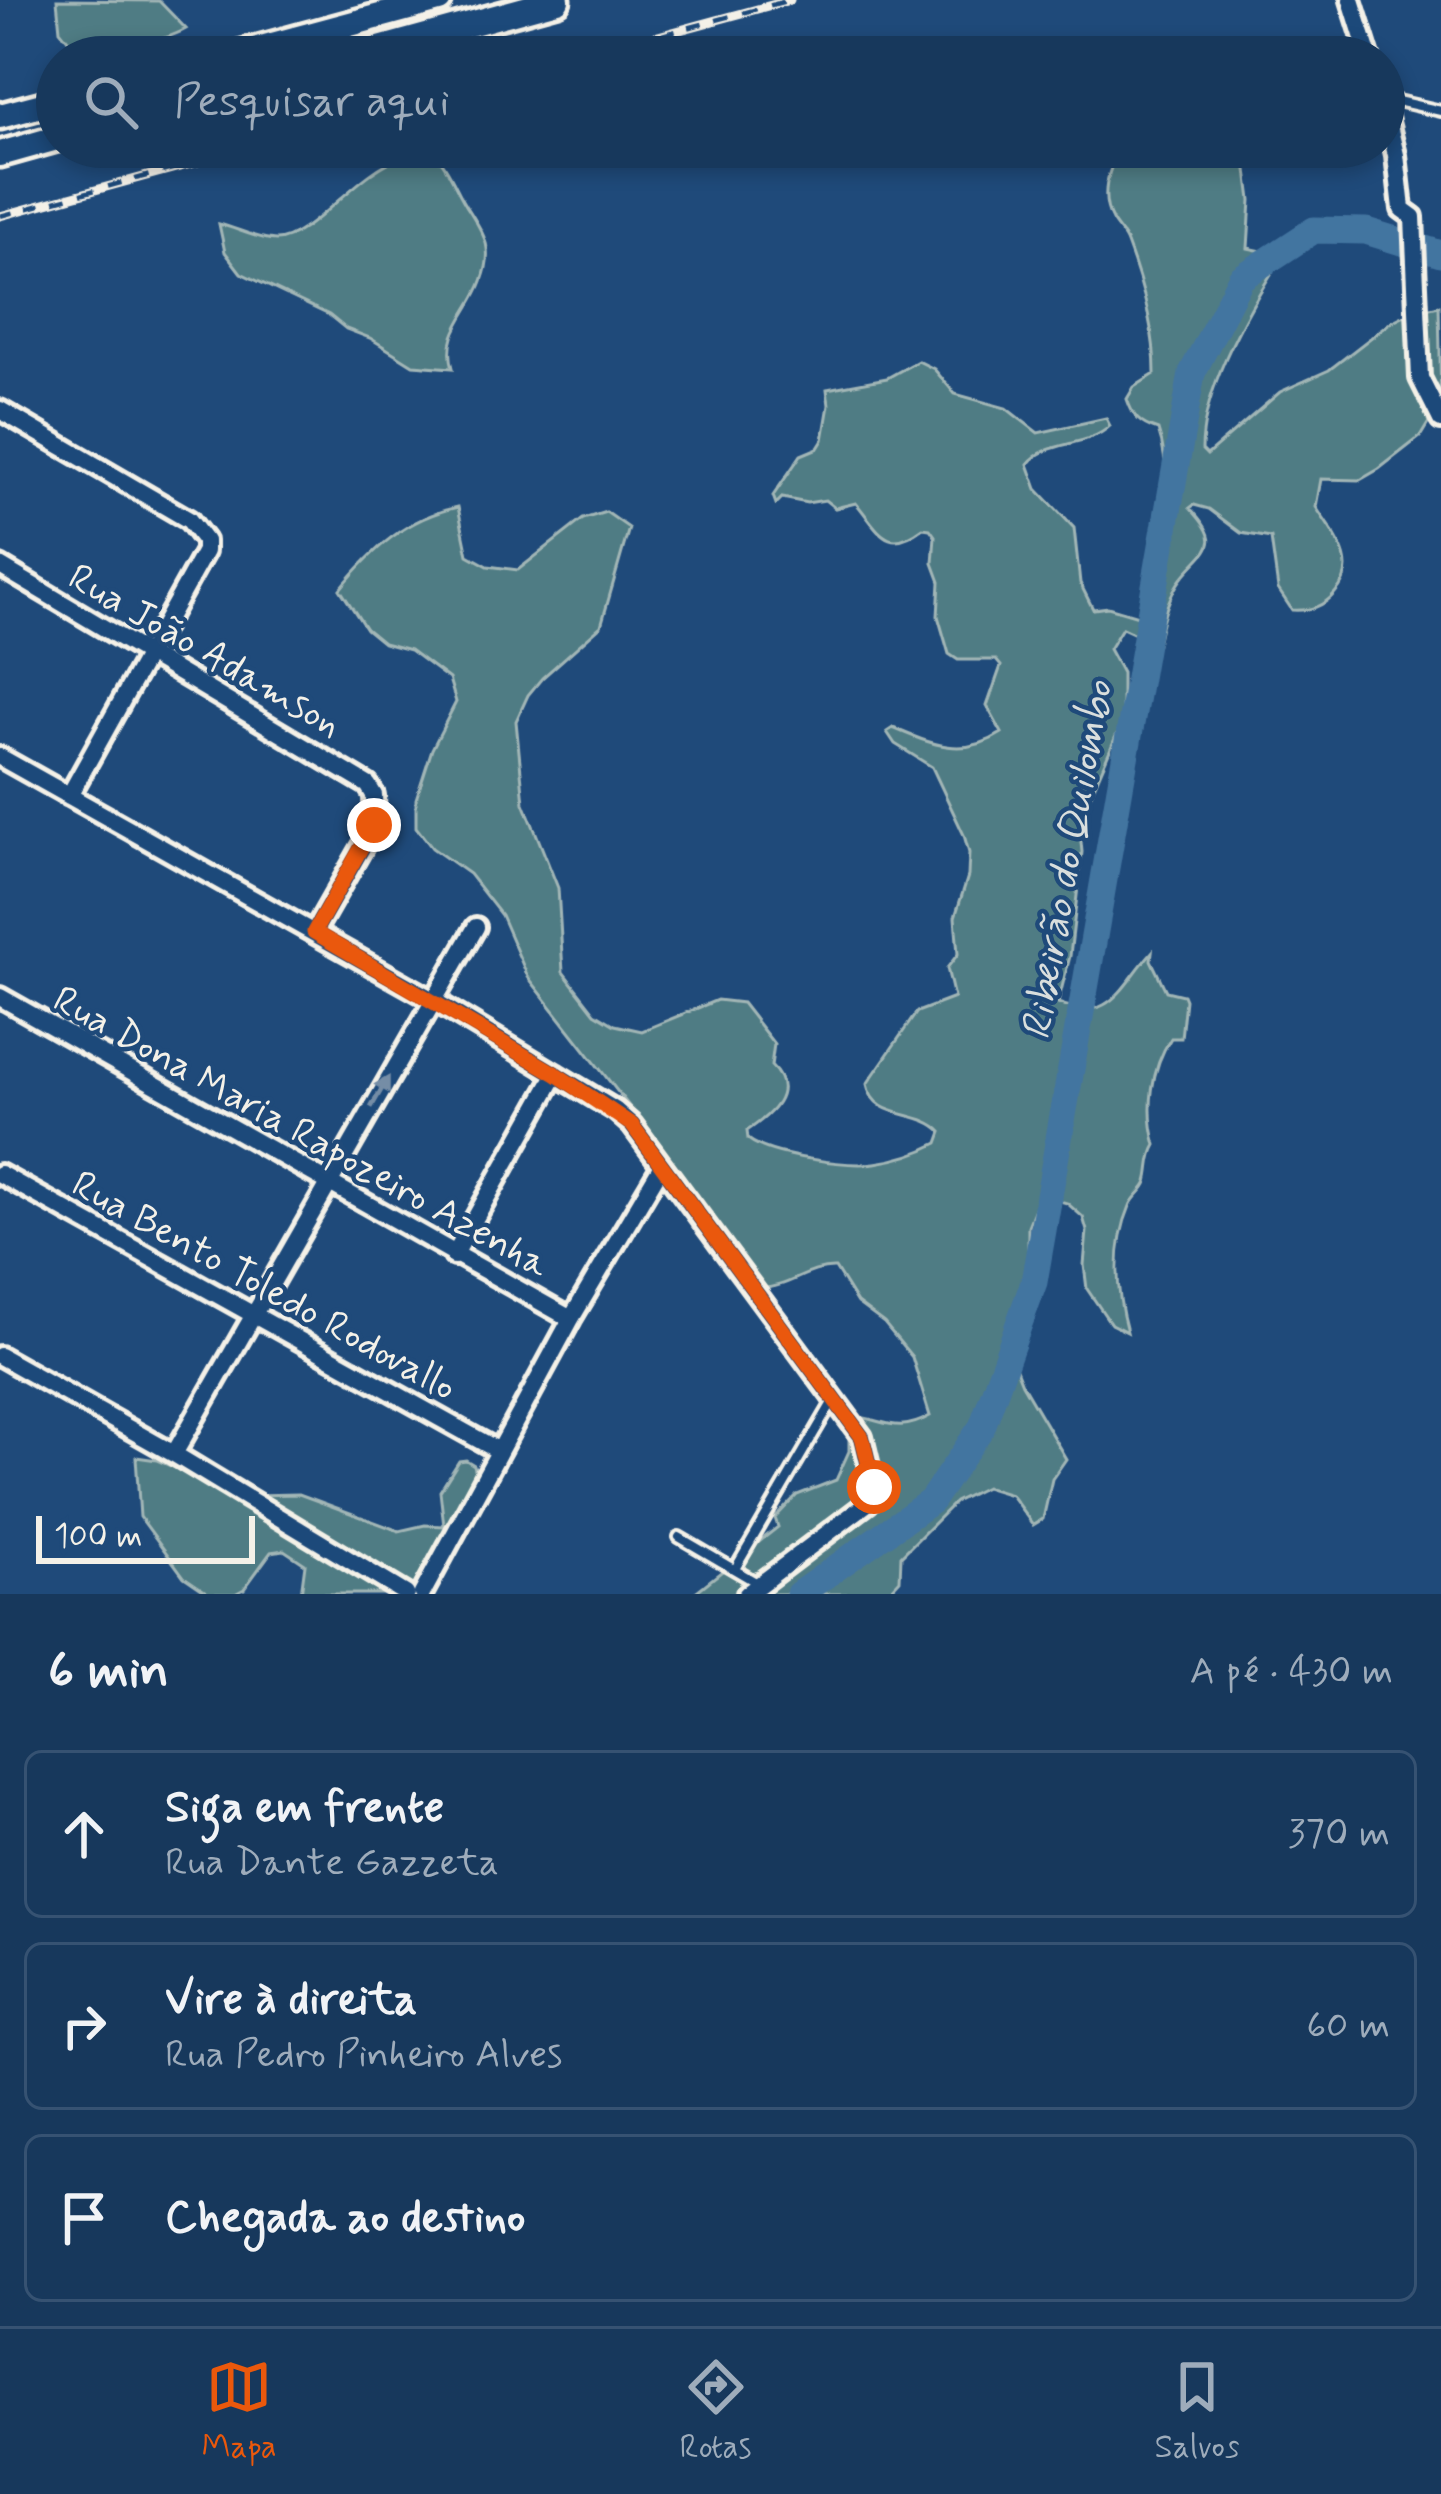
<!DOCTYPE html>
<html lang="pt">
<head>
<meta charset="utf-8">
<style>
	:root { --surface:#17385c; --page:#203f62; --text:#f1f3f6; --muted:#9eacbb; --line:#365272; --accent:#ea580c }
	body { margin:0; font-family:Mynerve,sans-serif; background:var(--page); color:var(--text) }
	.scale { position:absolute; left:36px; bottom:30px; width:219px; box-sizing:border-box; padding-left:12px; border:6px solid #f4f1e8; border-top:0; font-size:33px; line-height:42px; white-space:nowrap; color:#f4f1e8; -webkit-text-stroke:9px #1f4a7a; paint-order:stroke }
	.stop { position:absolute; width:36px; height:36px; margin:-27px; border:9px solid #ea580c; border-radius:50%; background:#fff }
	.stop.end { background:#ea580c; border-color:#fff; box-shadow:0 3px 12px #0008 }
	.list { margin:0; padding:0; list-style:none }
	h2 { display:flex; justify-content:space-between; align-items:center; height:156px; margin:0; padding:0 48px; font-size:51px }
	h2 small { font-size:39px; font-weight:400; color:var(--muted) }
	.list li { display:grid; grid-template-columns:78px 1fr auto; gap:36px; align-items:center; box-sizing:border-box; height:168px; margin:0 24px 24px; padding:0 24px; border:3px solid var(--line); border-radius:18px }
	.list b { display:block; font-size:45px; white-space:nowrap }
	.list p { margin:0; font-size:39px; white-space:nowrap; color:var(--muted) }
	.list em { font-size:39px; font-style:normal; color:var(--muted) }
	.icon { flex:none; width:66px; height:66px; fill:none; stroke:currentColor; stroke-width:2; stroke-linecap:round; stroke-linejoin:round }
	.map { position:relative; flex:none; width:1441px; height:1594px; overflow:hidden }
	.search { position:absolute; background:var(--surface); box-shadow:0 6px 18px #0003; left:36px; right:36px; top:36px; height:132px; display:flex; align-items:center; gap:30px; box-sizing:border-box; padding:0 42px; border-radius:66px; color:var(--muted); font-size:45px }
	.sheet { height:732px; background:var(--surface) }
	nav { display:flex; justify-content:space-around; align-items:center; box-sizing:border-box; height:168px; border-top:3px solid var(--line); background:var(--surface); font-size:33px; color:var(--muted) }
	nav a { display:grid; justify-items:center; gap:6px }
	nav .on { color:var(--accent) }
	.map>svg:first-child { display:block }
	.green { fill:#507c84; stroke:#a2b6b6; stroke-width:3 }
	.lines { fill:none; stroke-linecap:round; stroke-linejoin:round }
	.river { stroke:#4374a0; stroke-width:27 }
	.lane-casing { stroke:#f4f1e8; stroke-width:16 }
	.street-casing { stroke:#f4f1e8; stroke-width:26 }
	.primary-casing { stroke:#f4f1e8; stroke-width:33 }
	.lane { stroke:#1f4a7a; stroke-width:8 }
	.street { stroke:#1f4a7a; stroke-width:16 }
	.primary { stroke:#1f4a7a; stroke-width:24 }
	.rail-casing { stroke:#f4f1e8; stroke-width:9 }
	.rail { stroke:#1f4a7a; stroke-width:4.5; stroke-dasharray:14; stroke-linecap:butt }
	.oneway { fill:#748da6 }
	.route { stroke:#ea580c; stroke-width:15 }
	.labels { text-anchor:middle; stroke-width:9; stroke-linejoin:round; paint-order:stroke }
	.street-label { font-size:39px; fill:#f4f1e8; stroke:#1f4a7a }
	.water-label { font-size:42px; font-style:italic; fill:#d9dedd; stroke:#1f4a7a }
</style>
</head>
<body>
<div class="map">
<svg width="1441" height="1594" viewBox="0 0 1441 1594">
	<rect width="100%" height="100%" fill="#1f4a7a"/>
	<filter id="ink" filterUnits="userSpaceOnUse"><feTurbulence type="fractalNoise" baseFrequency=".00833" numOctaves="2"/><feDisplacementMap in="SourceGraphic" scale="24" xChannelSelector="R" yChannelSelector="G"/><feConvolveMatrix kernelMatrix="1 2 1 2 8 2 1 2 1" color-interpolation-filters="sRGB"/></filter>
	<g filter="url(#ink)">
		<!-- green -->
		<path class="green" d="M57,0L159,1L186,29C163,42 103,54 76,50L60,30Z
			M1121,147H1244L1251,200L1248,248L1276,254L1278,263C1246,313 1202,391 1202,450L1207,455L1280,392L1329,370L1391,322L1411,312L1439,306L1441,402L1420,437L1379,469L1360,480L1321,479L1316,507C1333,535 1362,564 1335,593C1323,607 1310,611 1292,610L1278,589L1271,538L1241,533L1209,509L1194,505L1190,508C1227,547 1205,548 1181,579C1168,596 1161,624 1157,644L1122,628L1109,649L1122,673V722L1079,822L1082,852L1070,956L1058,1003C1111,1025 1121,986 1152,952L1151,960L1166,991L1183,995L1185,1000L1181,1038H1171C1151,1068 1146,1110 1156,1145C1148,1158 1151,1169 1147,1182C1144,1191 1133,1197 1130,1206C1113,1246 1116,1292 1127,1332L1111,1324L1087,1289L1084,1265L1087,1231L1083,1217L1067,1203L1040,1195L1028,1226V1290L1004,1339L1022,1384L1066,1459L1052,1479L1043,1519L1033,1525L1011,1495L985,1487L955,1502L901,1556L900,1580L887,1594H693L778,1527L775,1518L797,1495L836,1480L849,1451V1428L855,1416C886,1421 898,1434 930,1416L912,1357L884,1323L857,1303L835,1268C808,1267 788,1288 762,1288L658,1164L646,1128L528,977L501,915L469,874L432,848L416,827V799L432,749L456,702L449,679L410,650L383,643L366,629L340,589C373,549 406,518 458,507L468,555L488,566L518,570L583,519L606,512L629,528L601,626L542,678L528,695L516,721L524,803L558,888L563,972L595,1013L615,1025L642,1031L717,1000L742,1003L774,1044L771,1066C799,1093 769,1116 747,1131L748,1139C769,1156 848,1167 875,1163C897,1160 919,1153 938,1143L942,1132C920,1108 874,1122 867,1084L917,1012L954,998L947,968L958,954L955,917L968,876L969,853L964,835L932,767L895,744L887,732L893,728C933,745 964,758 1002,733L987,706L1001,666L996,660H958L949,654L938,616L940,582L933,563L935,536L930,529L923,528C887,555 880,532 856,503L835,508L825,500L807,503L782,498L776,504L773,496L801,455L818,448L823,440L829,405L827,389L887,378L918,361L934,369L955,394L1006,408L1038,433L1106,418L1110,426C1087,448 1046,440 1028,464L1037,489L1074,528L1080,583L1093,609L1108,607L1138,616C1161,567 1176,482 1158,430C1139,424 1133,417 1127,399L1134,387L1155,374C1155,332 1142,283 1127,243C1124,234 1116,228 1112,220C1099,196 1109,168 1121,147Z
			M404,156L441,161C453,177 458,194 469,210C485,236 494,249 482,281C471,312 442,332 453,368L413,365L370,338L346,329L329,315L241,273L225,252L219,224C236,228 259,240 276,240C309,240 358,170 404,156Z
			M136,1457L157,1460L213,1484L252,1495L299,1494L399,1531L425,1525L444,1526L440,1491L459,1461L466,1460L474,1465L478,1482L432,1578L433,1594H301L305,1564L284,1550L271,1552L244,1589L235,1594H209L184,1577L140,1517Z"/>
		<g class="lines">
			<!-- river -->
			<path class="river" d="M799,1594L931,1501L982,1427L1034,1282L1192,373L1241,278L1314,230L1366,231L1441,254"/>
			<defs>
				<path id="lane" d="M1384,98L1441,111
					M679,1537L759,1584
					M735,1569L833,1401"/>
				<path id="street" d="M1351,0L1369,57
					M1384,105L1396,155L1402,209L1413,217L1420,378L1441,420
					M0,410L189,520L205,541V551L69,796
					M0,566L368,785L374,795L375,825L314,932
					M0,757L433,1000L615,1110L632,1125L862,1437L874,1487L869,1502L747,1594
					M0,997L571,1319
					M0,1174L499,1451
					M454,1256L556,1074
					M0,1356L174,1454L406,1594
					M174,1454L476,927
					M422,1594L571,1319L661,1167"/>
				<path id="primary" d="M228,57L439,0
					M350,57L557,0
					M0,116L57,101
					M0,154L57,138"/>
			</defs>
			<!-- lane casing -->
			<use href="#lane" class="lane-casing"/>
			<!-- street casing -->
			<use href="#street" class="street-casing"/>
			<!-- primary casing -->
			<use href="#primary" class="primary-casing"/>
			<!-- lane -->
			<use href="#lane" class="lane"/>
			<!-- street -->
			<use href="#street" class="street"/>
			<!-- primary -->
			<use href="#primary" class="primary"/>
			<defs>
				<path id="rail" d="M581,57L790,0
					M0,216L253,147"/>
			</defs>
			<!-- rail casing -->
			<use href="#rail" class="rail-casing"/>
			<!-- rail -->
			<use href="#rail" class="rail"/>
		</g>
		<!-- one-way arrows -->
		<defs><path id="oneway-solid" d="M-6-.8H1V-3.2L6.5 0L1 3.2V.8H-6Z" transform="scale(3)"/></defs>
		<use class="oneway" href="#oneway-solid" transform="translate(380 1092) rotate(-60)"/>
	</g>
	<g class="lines" filter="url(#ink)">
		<!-- route -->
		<path class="route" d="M374,825L314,932L556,1074L632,1125L862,1437L874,1487"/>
	</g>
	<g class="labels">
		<!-- street labels -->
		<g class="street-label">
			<text transform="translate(206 649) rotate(30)" y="14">Rua João Adamson</text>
			<text transform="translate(302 1130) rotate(29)" y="14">Rua Dona Maria Rapozeiro Azenha</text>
			<text transform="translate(265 1284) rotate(29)" y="14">Rua Bento Toledo Rodovallo</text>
		</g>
		<!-- water labels -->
		<g class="water-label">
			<text transform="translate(1065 860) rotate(-80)" y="15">Ribeirão do Quilombo</text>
		</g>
	</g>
</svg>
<div class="scale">100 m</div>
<div class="stop" style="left:874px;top:1487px"></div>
<div class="stop end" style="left:374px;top:825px"></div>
<div class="search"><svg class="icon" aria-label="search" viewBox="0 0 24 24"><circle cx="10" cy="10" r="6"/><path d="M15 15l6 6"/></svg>Pesquisar aqui</div>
</div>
<section class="sheet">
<h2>6 min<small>A pé · 430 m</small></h2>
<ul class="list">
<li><svg class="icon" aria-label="ahead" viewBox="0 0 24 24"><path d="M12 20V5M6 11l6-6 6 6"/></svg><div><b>Siga em frente</b><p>Rua Dante Gazzeta</p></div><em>370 m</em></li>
<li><svg class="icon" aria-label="right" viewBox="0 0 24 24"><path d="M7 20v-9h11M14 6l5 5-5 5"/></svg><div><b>Vire à direita</b><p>Rua Pedro Pinheiro Alves</p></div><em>60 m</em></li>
<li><svg class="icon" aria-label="arrive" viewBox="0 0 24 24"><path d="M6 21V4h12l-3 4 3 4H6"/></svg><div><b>Chegada ao destino</b></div></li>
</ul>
</section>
<nav>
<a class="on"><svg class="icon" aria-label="map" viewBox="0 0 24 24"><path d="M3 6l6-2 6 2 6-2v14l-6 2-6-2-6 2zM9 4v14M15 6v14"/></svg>Mapa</a>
<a><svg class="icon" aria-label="directions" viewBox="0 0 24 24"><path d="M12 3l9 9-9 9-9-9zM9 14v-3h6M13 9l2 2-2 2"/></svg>Rotas</a>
<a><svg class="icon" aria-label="saved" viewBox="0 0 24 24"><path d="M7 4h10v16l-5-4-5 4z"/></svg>Salvos</a>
</nav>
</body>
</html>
